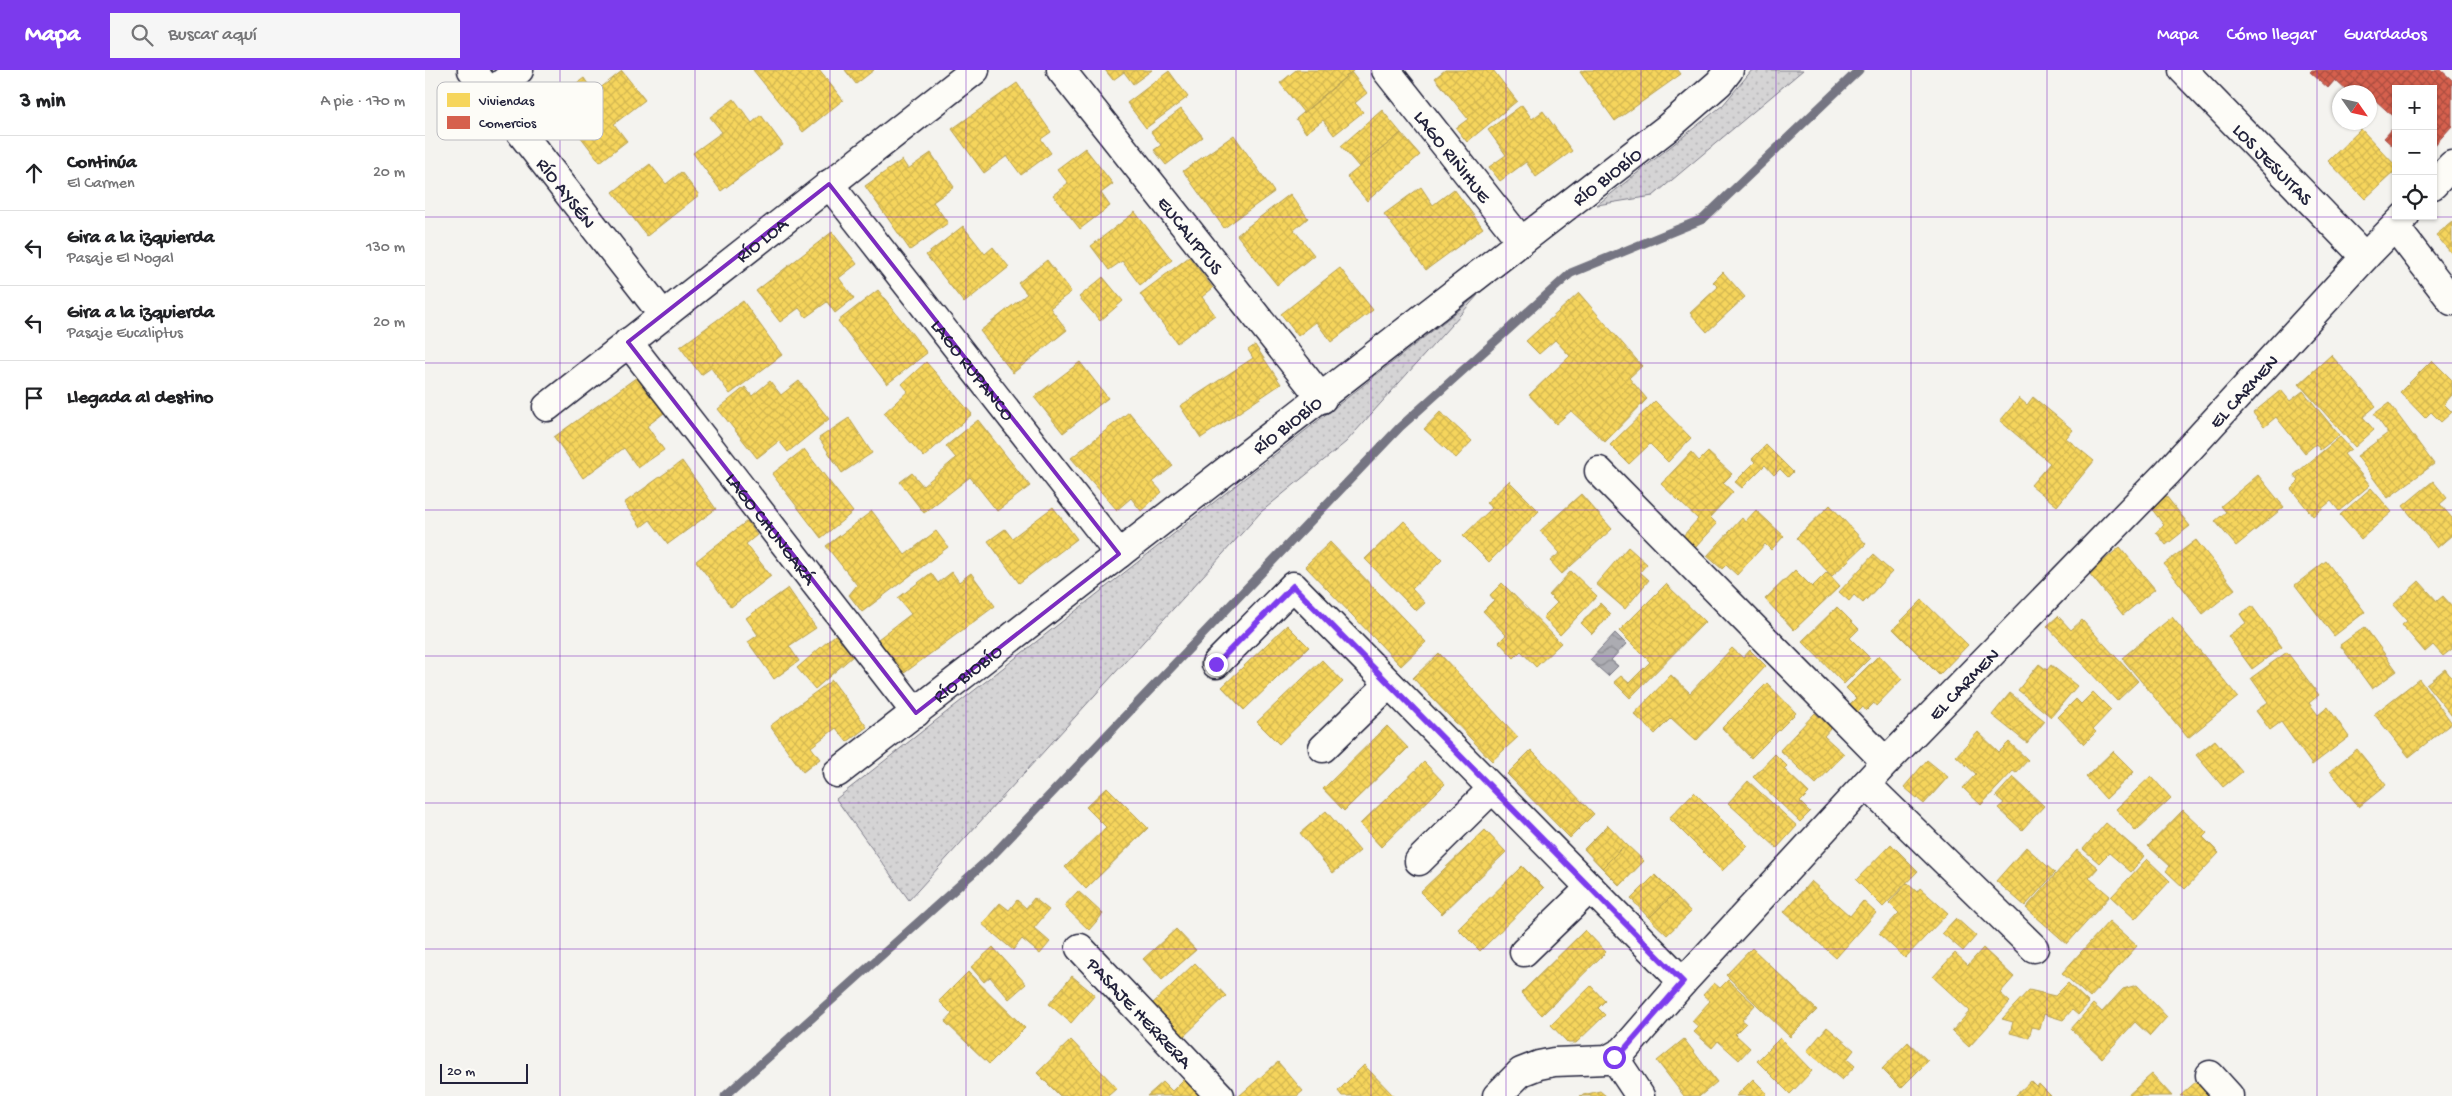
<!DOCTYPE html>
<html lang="es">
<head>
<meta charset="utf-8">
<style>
	:root { --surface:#fff; --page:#f6f6f6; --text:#202124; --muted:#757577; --line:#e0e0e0; --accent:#7c3aed }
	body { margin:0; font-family:"Gochi Hand",sans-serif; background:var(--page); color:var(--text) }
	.controls { position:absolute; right:15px; top:15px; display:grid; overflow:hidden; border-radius:0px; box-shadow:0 1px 4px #0004 }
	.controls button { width:45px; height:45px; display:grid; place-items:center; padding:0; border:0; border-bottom:1px solid var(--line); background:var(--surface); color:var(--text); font:25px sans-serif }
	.compass { position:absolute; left:1907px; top:15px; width:45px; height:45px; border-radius:50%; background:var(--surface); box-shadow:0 1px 4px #0004; rotate:124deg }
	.scale { position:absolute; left:15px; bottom:12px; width:88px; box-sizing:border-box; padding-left:5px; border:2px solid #22223b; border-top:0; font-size:14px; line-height:18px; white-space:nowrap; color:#22223b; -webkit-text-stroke:4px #fdfcf7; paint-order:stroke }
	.stop { position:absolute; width:15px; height:15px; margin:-11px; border:4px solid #7c3aed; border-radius:50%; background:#fff }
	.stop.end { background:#7c3aed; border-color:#fff; box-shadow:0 1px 5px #0008 }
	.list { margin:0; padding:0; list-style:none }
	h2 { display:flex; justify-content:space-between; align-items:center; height:65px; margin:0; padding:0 20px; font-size:21px }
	h2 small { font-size:16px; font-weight:400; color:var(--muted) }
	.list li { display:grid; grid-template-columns:32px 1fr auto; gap:15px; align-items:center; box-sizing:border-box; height:75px; padding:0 20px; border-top:1px solid var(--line) }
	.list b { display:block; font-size:19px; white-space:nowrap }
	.list p { margin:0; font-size:16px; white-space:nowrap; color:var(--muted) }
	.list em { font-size:16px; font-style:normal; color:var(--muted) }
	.icon { flex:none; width:28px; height:28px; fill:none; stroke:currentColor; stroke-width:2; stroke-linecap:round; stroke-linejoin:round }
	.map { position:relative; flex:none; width:2027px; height:1026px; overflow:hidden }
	header { display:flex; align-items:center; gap:30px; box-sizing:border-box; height:70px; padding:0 25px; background:var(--accent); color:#fff }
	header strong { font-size:24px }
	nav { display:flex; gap:28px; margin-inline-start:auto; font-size:18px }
	.search { width:350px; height:45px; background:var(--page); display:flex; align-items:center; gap:12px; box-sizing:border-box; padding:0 18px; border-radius:0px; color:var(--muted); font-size:19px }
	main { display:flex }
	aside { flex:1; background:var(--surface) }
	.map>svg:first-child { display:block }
	.green { fill:url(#green-dots); stroke:#7c7b88 }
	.water { fill:url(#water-waves); stroke:#757582 }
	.homes { fill:url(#homes-cross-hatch); stroke:#b69f52 }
	.shops { fill:url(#shops-cross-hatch); stroke:#a04d48 }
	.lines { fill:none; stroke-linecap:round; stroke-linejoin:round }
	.stream { stroke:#757582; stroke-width:9 }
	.minor-casing { stroke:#22223b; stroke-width:31 }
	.minor { stroke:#fdfcf7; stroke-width:28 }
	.route { stroke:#7c3aed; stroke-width:6 }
	.marked { fill:none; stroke:#7b2cbf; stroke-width:4; stroke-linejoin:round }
	.grid { fill:none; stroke:#7b2cbf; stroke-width:1; stroke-opacity:0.55 }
	.labels { text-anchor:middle; stroke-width:5; stroke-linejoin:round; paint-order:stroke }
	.street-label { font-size:19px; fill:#22223b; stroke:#fdfcf7 }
	.key { fill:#fdfcf7; stroke:#bbbbbf; stroke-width:1 }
	.key-label { font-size:14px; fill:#22223b }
</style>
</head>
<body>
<header>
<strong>Mapa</strong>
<div class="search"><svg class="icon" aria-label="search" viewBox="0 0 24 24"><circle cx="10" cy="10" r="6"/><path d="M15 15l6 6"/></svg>Buscar aquí</div>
<nav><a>Mapa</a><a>Cómo llegar</a><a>Guardados</a></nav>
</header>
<main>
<aside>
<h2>3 min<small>A pie · 170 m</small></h2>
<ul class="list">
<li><svg class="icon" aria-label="ahead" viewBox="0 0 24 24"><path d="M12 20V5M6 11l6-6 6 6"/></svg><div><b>Continúa</b><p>El Carmen</p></div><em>20 m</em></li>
<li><svg class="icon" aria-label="left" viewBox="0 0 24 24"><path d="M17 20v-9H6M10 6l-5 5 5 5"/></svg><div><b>Gira a la izquierda</b><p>Pasaje El Nogal</p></div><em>130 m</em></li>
<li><svg class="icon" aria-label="left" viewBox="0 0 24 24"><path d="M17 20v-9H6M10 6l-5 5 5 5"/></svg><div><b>Gira a la izquierda</b><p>Pasaje Eucaliptus</p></div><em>20 m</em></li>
<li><svg class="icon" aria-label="arrive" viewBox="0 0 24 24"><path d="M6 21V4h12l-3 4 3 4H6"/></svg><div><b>Llegada al destino</b></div></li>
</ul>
</aside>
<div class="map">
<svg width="2027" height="1026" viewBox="0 0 2027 1026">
	<defs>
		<pattern id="green-dots" width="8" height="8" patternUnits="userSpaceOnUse" patternTransform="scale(1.25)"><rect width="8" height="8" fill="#d5d4d5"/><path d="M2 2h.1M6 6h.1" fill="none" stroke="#b7b6b8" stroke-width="1.8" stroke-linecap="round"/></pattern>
		<pattern id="water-waves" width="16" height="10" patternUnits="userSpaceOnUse" patternTransform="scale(1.25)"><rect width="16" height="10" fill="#acacb2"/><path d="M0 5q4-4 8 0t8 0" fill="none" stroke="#8c8c92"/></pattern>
		<pattern id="homes-cross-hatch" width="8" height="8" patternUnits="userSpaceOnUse" patternTransform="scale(1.25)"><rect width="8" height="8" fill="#f6d55c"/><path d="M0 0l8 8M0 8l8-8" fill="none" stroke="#d3b751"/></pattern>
		<pattern id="shops-cross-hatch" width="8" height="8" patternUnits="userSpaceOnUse" patternTransform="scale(1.25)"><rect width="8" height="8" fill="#d6604d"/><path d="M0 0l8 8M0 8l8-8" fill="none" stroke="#ad4f41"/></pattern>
	</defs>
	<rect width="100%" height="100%" fill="#f4f3ef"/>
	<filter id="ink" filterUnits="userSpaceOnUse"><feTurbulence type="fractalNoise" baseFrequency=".02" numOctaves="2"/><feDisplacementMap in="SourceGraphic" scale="10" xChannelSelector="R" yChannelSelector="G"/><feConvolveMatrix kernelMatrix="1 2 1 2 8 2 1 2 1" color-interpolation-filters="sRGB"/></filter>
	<g filter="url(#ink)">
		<!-- green -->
		<path class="green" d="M1327,0H1378L1228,126L1172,135L1298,35Z
			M1053,225L921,372L836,442L484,830L411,729Z"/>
		<!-- water -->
		<path class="water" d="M1190,563L1201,574L1186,590L1193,596L1183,606L1165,590Z"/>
		<!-- homes -->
		<path class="homes" d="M328,0H394L418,30L378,62Z
			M420,0H449L431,14Z
			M680,0H727L708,14L699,2L688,10Z
			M871,0H929L879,43L855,13Z
			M1020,0H1068L1092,31L1042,72L1031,58L1043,49L1010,8Z
			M1159,0H1253L1256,4L1190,51L1155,2Z
			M197,1L220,30L189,54L202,71L175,92L128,31L159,8L169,23Z
			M744,1L763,27L721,58L702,33Z
			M926,2L942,23L930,33L938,42L909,65L898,50L881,63L871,49Z
			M592,13L626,62L616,69L626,83L596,105L582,86L559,103L527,59Z
			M309,29L327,53L336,45L358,75L296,121L268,83L297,62L285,47Z
			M1097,35L1107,49L1118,41L1147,81L1111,107L1101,92L1075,111L1064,97L1081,85L1063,60Z
			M756,39L778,67L741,95L729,80L736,75L726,62Z
			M957,40L976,63L934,97L916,76Z
			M1936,59L1971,96V100L1940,129L1903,91Z
			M976,63L995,85L942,131L922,107Z
			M809,65L849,122L799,158L758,101Z
			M660,78L688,114L676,123L685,136L655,159L628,125L643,113L632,99Z
			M506,83L529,117L508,132L523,153L485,180L440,116L477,90L483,99Z
			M225,94L241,114L256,102L274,125L222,166L188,122Z
			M996,117L1008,135L1029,119L1058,158L1001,200L959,144Z
			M865,124L883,148L869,160L889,185L852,215L812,165Z
			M710,142L747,190L715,215L697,191L684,200L666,176Z
			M2027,152V184L2011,165Z
			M538,156L560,184L568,177L584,197L539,233L501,185Z
			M407,162L432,194L414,208L429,228L410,243L402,232L381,247L374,238L355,252L331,221Z
			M764,187L788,218L777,227L790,245L752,273L715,224Z
			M622,190L646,222L625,238L642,260L588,303L555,261L602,224L593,213Z
			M915,198L948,240L906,272L891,252L873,266L856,244Z
			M1298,202L1320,227L1282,262L1265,243L1293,217L1288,212Z
			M678,207L698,231L675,251L654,227Z
			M453,220L502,283L462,314L413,251Z
			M1154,223L1217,296L1204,308L1222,329L1180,372L1146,341L1131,354L1104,325L1145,286L1130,270L1114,284L1101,271Z
			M318,231L357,285L305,324L286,298L276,305L255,277Z
			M830,275L856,314L776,368L755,336L828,288L823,280Z
			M1906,285L1951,336L1938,347L1949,360L1930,377L1874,314Z
			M2007,290L2027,310V325L2019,334L2027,342L2016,352L2006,342L2000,348L1975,322Z
			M501,292L547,344L499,387L459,343L483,321L477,314Z
			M655,292L683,328L638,363L609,327Z
			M212,307L239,343L222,356L239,380L213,398L199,378L158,408L129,367Z
			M345,311L356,325L374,311L404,349L363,382L354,371L332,388L293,339L320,317L327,326Z
			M1856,320L1865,331L1878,321L1914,365L1895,380L1891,374L1880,383L1851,347L1839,357L1828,343Z
			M1608,327L1648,360L1641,368L1669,391L1632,436L1606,415L1625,393L1575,351L1594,328L1602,335Z
			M1230,331L1266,368L1243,392L1225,374L1204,394L1185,375Z
			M1964,333L2009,394L1963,428L1932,386L1963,363L1949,344Z
			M704,342L748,396L728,412L737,422L716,441L706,428L692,440L646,388Z
			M1015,342L1047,371L1031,388L999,359Z
			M424,348L447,383L417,403L394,368Z
			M553,350L605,416L572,441L545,407L499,443L475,412L487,403L498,416L531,388L521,376Z
			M1915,367L1926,379L1919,384L1945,415L1914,441L1906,431L1888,446L1866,419L1874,411L1869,405Z
			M1341,375L1368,402L1363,407L1355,399L1349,405L1340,395L1317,418L1310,412L1330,392L1327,389Z
			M379,379L428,442L396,468L347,404Z
			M1266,382L1274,391L1283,382L1307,404L1298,413L1308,422L1285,447L1292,454L1270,478L1257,467L1273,449L1236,414Z
			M257,391L291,439L243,474L225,450L216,457L199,433Z
			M1833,405L1859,437L1811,476L1790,451L1801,442L1796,436Z
			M1084,411L1114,441L1064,492L1038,466L1067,438L1061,433Z
			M2008,411L2022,428L2015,434L2027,448V465L2012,478L1978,436Z
			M1946,418L1967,442L1936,469L1915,445Z
			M1156,424L1187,459L1137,504L1125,491L1135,483L1115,461Z
			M1741,426L1765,456L1741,475L1731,462L1739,455L1726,438Z
			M1405,435L1441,474L1407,506L1371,468Z
			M628,437L652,469L594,513L563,471L580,459L587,468Z
			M1331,440L1359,466L1346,480L1340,474L1312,505L1301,495L1297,499L1282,486L1317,448L1320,452Z
			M447,441L480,485L511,461L523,477L437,542L424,525L432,515L401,476Z
			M322,451L332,465L321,474L346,506L306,537L271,491Z
			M979,451L1017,490L987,519L1000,533L991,541L940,489Z
			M1771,470L1810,519L1778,544L1739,494Z
			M905,472L1001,572L976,596L880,496Z
			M1203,477L1222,494L1215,502L1224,510L1200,539L1171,514Z
			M1695,477L1730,519L1698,545L1664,503Z
			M1448,485L1467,502L1438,533L1429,525L1424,531L1414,522Z
			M1901,491L1940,542L1909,566L1870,515Z
			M1370,500L1387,517L1402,502L1415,516L1369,560L1340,529Z
			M1146,501L1172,526L1135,565L1118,547L1132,533L1124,525Z
			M527,502L534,512L546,503L570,536L478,604L453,569L486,544L473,528L506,503L513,513Z
			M1994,511L2012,531L2018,526L2027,536V579L2018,586L2008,575L2000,582L1977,555L1982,551L1968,535Z
			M1077,513L1136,573L1111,597L1096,581L1089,588L1074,572L1081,565L1058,541L1069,530L1065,525Z
			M1241,514L1280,552L1205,628L1189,612L1196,606L1204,613L1225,592L1194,561Z
			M363,518L391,558L364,576L374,591L349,609L323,572L333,565L321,548Z
			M1497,530L1543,575L1514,605L1468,559Z
			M1175,533L1186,544L1167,564L1156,553Z
			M1827,536L1857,577L1827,599L1803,566L1821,553L1815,544Z
			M1412,537L1434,559L1425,568L1445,588L1419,614L1377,571Z
			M1633,546L1646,560L1657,550L1713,611L1692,631L1622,556Z
			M1747,547L1813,627L1763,668L1697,588Z
			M862,555L884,577L819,640L797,617Z
			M1940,557L1972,601L1947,619L1915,575Z
			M410,565L428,586L390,619L372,598Z
			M1307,578L1318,588L1325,580L1341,596L1271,671L1246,648L1230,664L1209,644L1246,605L1265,623Z
			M1862,582L1894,625L1884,633L1893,645L1903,637L1924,667L1887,695L1856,652L1845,660L1831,641L1843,632L1826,608Z
			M1014,583L1093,667L1067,691L988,608Z
			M1454,585L1477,609L1451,636L1449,633L1441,641L1438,637L1431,644L1423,636L1431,628L1421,618Z
			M897,590L918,612L854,674L832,652Z
			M1614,594L1622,600L1626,595L1652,616L1626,647L1593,620Z
			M2020,599L2027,608V646L2001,614Z
			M1994,609L2027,653L1984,687L1949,644Z
			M407,610L442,657L422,672L411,658L386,677L395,689L378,702L345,656Z
			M1342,613L1371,643L1326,688L1297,658Z
			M1668,622L1686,640L1668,659L1671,662L1659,674L1633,647L1651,629L1656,634Z
			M1585,623L1620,651L1602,673L1567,645Z
			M1390,643L1406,658L1399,666L1419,684L1391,714L1355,680Z
			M962,656L983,678L919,741L898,719Z
			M1553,662L1574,682L1584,672L1603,690L1591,703L1588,701L1556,735L1538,718L1551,704L1531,686Z
			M1790,670L1817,702L1798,717L1771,685Z
			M1932,679L1961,715L1934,737L1905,701Z
			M1106,680L1169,744L1145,768L1082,704Z
			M1688,681L1709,702L1681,729L1661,707Z
			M1350,684L1362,696L1359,699L1384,723L1375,732L1385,742L1375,752L1328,707Z
			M1502,690L1523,707L1499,734L1479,717Z
			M999,692L1020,714L956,777L935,754Z
			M1726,706L1746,728L1711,761L1691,739Z
			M1588,707L1619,736L1597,760L1573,738L1579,733L1571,726Z
			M1323,711L1372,756L1352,778L1303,733Z
			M682,717L723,758L661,819L640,797L681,757L661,737Z
			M1269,722L1323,776L1297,801L1244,748Z
			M1758,740L1782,763L1778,767L1794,783L1760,819L1741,801L1745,796L1723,776Z
			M901,741L935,781L908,803L875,763Z
			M1681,753L1719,786L1706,802L1684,783L1674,793L1658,779Z
			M1183,755L1201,774L1177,798L1159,779Z
			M1060,760L1081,782L1017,844L995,822Z
			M1201,774L1219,791L1195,816L1177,798Z
			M1466,774L1493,801L1458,837L1431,810Z
			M1601,777L1630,803L1600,836L1571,811Z
			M1652,780L1673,798L1664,808L1685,826L1642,874L1601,838Z
			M1722,789L1745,811L1710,849L1686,827Z
			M1097,796L1119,818L1055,881L1033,859Z
			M1230,805L1249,824L1224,848L1206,829Z
			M1386,811L1425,846L1438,831L1451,843L1411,888L1359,842Z
			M1482,813L1492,822L1495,818L1523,843L1480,888L1454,864L1474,843L1464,833Z
			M653,821L678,844L664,860L639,836Z
			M1249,824L1266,842L1242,865L1224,848Z
			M609,828L624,840L609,858L625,872L615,884L597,869L588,880L557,854L575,833L584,840L592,830L601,838Z
			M1531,848L1551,866L1538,881L1517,863Z
			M1684,851L1712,876L1665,928L1637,903Z
			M751,859L771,880L737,910L718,889Z
			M1160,860L1181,882L1117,945L1096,923Z
			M568,877L601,914L584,929L565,907L559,912L546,897Z
			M1327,878L1392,940L1365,967L1301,905Z
			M1558,878L1589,907L1575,923L1585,932L1544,977L1527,961L1545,941L1508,907L1530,883L1543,895Z
			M770,893L801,926L757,968L726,935Z
			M543,902L600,958L564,994L520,952L527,944L514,931Z
			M647,906L670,925L646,953L624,934Z
			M1303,910L1330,935L1317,950L1321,953L1310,964L1325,978L1314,990L1293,971L1287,978L1269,962L1274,957L1267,951L1285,931L1278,925L1289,913L1295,918Z
			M1643,913L1664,933L1653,945L1647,940L1638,950L1619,944L1615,959L1607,957L1604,968L1585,963L1588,952L1577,949L1604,920L1630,926Z
			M1712,915L1742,947L1725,966L1710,952L1677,988L1646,959L1668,934L1677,942L1698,919Z
			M1166,916L1180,931L1173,938L1180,945L1151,973H1143L1126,955Z
			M1402,957L1429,980L1422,989L1430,996L1417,1010L1382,981Z
			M1355,968L1387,1001L1365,1024L1332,991Z
			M1259,969L1292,1012L1275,1026H1259L1232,991Z
			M646,970L692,1018L683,1026H635L612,1003Z
			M1483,972L1503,991L1476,1018L1457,999Z
			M853,992L878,1021L872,1026H814Z
			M939,995L969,1026H917L913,1021Z
			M1727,1004L1747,1026H1702Z
			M760,1008L777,1026H722L738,1012L747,1021Z
			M1328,1009L1342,1023L1339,1026H1311Z
			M1773,1010L1788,1026H1755Z
			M1606,1011L1612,1017L1614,1014L1626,1026H1590Z
			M1175,1021L1181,1026H1154Z"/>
		<!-- shops -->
		<path class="shops" d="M1887,0H2016L2027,10V56L2008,77V19H1971V49L1949,29L1944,34V22H1923L1910,10L1903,18L1885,2Z
			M1971,55V79L1959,68Z"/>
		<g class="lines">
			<!-- stream -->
			<path class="stream" d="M300,1026L567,786L975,357L1146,203L1278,149L1434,0"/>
			<defs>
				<g id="minor">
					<path id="s1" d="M47,0L238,245"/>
					<path id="s2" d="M636,0L897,329"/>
					<path id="s3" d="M961,0L1096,171"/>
					<path id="s4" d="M1758,0L1940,187"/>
					<path d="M65,23L94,0"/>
					<path id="s5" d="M404,114L694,484"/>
					<path d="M2008,115L2027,95"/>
					<path d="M1970,157L2027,231"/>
					<path id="s6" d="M203,272L491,643"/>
					<path id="s7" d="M122,337L550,0"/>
					<path d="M1174,401L1461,692"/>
					<path d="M791,594L868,516L1258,912"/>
					<path d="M898,678L964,614"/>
					<path id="s8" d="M412,703L1241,59L1294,13L1304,0"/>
					<path d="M1441,714L1609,878"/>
					<path d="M994,791L1067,719"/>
					<path id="s9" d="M655,878L795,1026"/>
					<path d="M1099,882L1165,818"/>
					<path d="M1189,987L1215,1026"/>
					<path d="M1785,1005L1804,1026"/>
					<path id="s10" d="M1072,1026L1096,1002L1114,995L1129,992L1182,990L1198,981L1258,912L1461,692L1742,403L1940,187L1980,146"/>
				</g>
			</defs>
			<!-- minor casing -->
			<use href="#minor" class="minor-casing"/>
			<!-- minor -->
			<use href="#minor" class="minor"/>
		</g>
	</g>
	<g class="lines" filter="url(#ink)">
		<!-- route -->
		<path class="route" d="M791,594L868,516L1258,912L1198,981L1189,987"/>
	</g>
	<!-- marked area -->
	<path class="marked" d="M404,114L694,484L491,643L203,272Z"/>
	<!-- grid -->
	<path class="grid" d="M135,0V1026M270,0V1026M405,0V1026M541,0V1026M676,0V1026M811,0V1026M946,0V1026M1081,0V1026M1216,0V1026M1351,0V1026M1486,0V1026M1622,0V1026M1757,0V1026M1892,0V1026M0,147H2027M0,293H2027M0,440H2027M0,586H2027M0,733H2027M0,879H2027"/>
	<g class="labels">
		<!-- street labels -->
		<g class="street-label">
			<text dy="7" stroke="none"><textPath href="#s3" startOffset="109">LAGO RIÑIHUE</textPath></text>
			<text dy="7" stroke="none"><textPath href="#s4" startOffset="130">LOS JESUITAS</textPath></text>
			<text dy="7" stroke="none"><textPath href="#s8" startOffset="974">RÍO BIOBÍO</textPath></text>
			<text dy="7" stroke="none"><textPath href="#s1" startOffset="155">RÍO AYSÉN</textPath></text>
			<text dy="7" stroke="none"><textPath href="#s2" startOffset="210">EUCALIPTUS</textPath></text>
			<text dy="7" stroke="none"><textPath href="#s7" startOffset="272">RÍO LOA</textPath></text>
			<text dy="7" stroke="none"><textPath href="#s5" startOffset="235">LAGO RUPANCO</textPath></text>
			<text dy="7" stroke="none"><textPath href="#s10" startOffset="1046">EL CARMEN</textPath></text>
			<text dy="7" stroke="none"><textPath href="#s8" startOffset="569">RÍO BIOBÍO</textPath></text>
			<text dy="7" stroke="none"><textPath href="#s6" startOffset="235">LAGO CHUNGARÁ</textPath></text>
			<text dy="7" stroke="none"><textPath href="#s8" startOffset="164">RÍO BIOBÍO</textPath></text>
			<text dy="7" stroke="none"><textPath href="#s10" startOffset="641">EL CARMEN</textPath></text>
			<text dy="7" stroke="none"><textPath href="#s9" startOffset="88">PASAJE HERRERA</textPath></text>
		</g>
	</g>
	<!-- legend -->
	<rect x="12" y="12" width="166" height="58" rx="8" class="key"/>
	<rect x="22" y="23" width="23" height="14" fill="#f6d55c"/>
	<rect x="22" y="46" width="23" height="13" fill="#d6604d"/>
	<g class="key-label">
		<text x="54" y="35">Viviendas</text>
		<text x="54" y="57">Comercios</text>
	</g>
</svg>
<div class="controls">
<button>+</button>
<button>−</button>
<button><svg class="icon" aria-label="locate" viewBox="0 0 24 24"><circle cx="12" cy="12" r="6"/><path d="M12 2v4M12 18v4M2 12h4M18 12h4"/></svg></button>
</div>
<svg class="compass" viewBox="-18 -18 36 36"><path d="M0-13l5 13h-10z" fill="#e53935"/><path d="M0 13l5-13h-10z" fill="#757577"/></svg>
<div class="scale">20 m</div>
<div class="stop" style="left:1189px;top:987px"></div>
<div class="stop end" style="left:791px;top:594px"></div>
</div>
</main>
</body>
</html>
